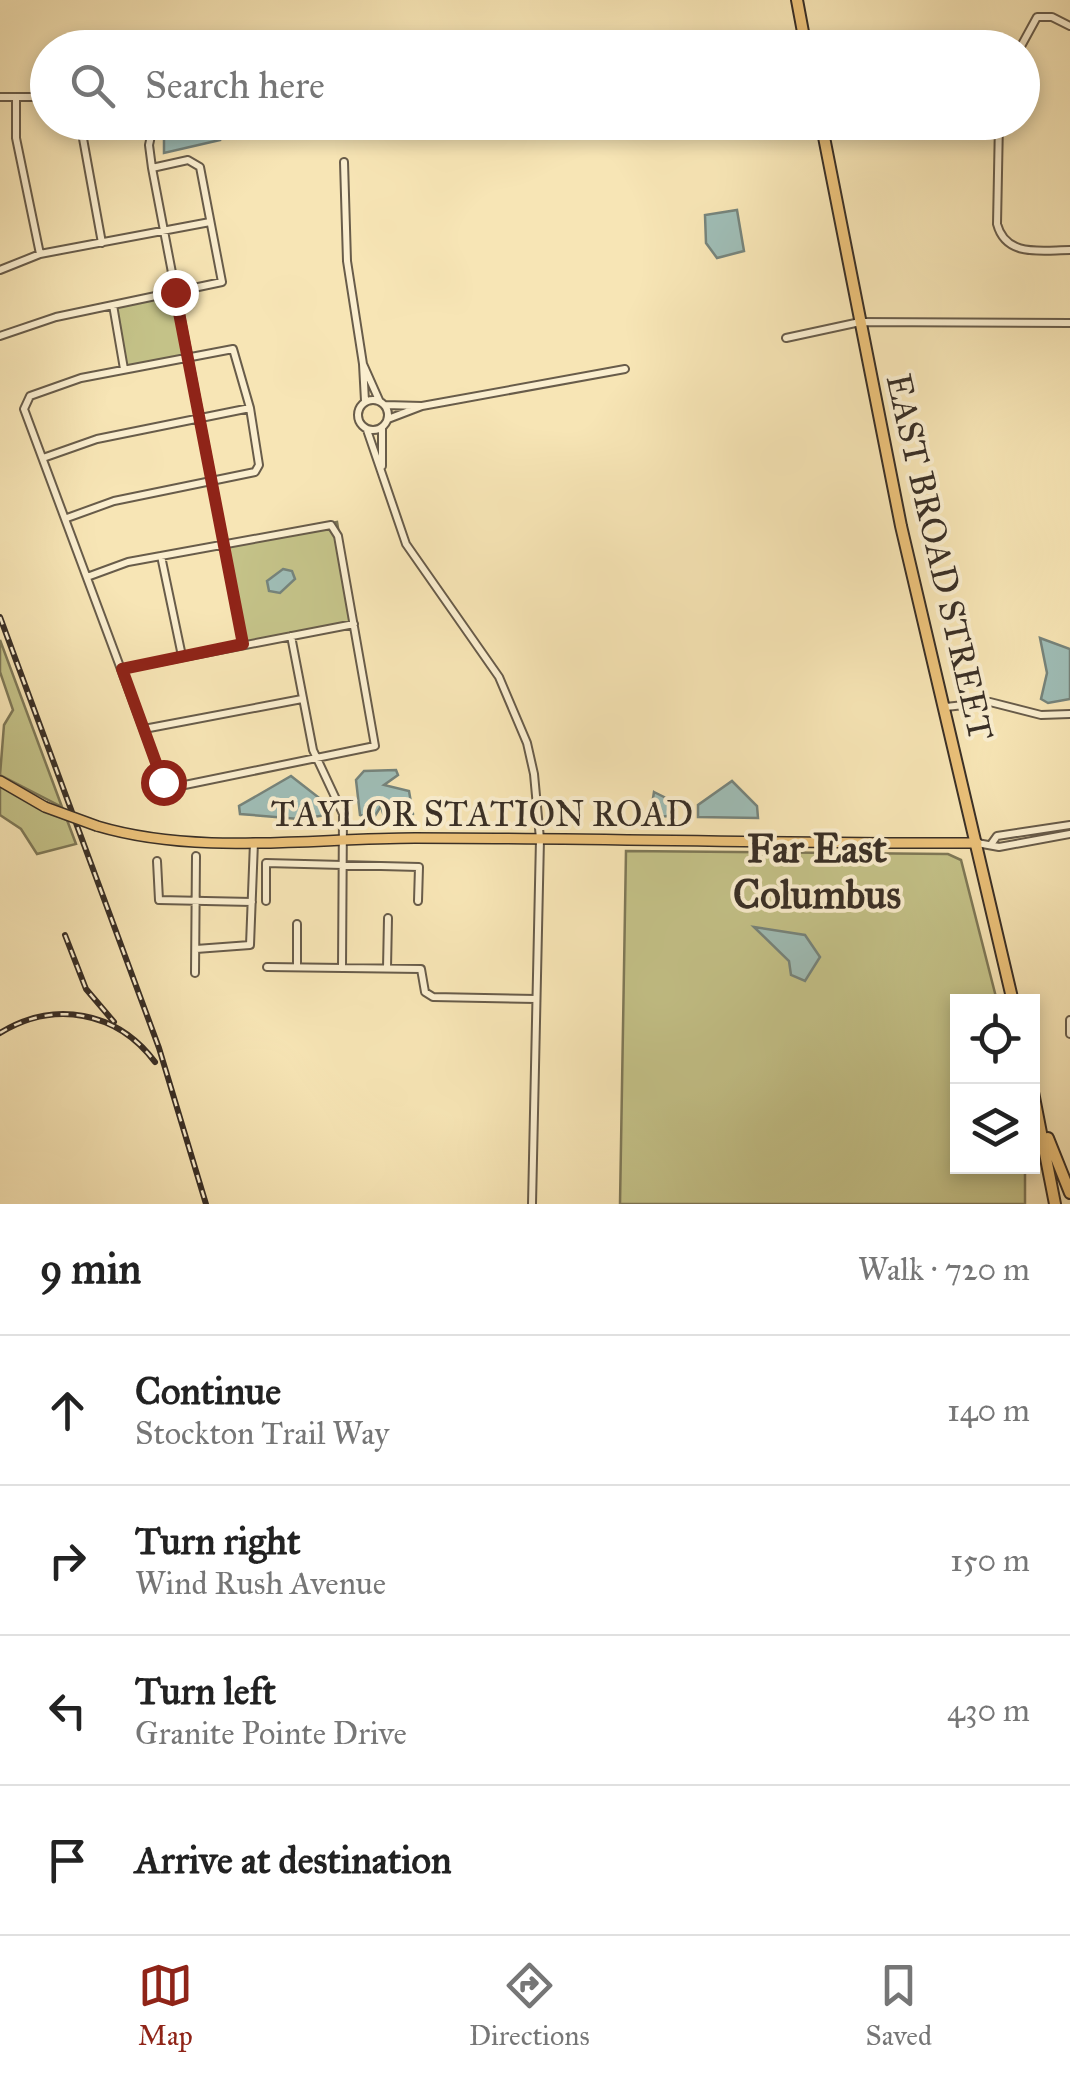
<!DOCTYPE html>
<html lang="en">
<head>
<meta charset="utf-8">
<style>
	:root { --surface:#fff; --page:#f6f6f6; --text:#222; --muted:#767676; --line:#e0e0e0; --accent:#8f2418 }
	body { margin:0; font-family:"IM FELL Great Primer",serif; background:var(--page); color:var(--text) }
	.controls { position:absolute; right:30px; bottom:30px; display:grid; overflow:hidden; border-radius:0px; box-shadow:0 5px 15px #0003 }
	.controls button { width:90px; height:90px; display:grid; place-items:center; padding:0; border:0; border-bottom:2px solid var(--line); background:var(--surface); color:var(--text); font:50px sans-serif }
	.stop { position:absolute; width:30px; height:30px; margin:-22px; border:8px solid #8f2418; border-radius:50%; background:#fff }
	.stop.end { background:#8f2418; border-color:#fff; box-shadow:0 2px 10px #0008 }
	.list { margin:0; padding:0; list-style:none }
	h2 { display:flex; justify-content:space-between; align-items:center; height:130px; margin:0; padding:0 40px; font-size:42px }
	h2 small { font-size:32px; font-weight:400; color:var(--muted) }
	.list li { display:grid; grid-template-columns:65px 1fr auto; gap:30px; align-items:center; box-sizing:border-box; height:150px; padding:0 40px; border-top:2px solid var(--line) }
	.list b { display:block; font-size:38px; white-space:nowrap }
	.list p { margin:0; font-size:32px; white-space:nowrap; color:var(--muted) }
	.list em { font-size:32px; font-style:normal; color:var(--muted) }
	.icon { flex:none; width:55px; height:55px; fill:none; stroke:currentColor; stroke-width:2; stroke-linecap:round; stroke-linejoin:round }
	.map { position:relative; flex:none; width:1070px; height:1204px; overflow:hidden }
	.search { position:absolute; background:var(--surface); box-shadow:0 5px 15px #0003; left:30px; right:30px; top:30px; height:110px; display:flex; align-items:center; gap:25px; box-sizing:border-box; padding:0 35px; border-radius:55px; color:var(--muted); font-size:38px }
	.sheet { height:730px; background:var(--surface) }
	nav { display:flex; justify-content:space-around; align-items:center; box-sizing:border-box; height:140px; border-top:2px solid var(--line); background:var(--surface); font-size:28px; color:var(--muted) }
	nav a { display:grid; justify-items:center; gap:5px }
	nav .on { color:var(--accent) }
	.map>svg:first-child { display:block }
	.green { fill:#c4c288; stroke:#7e7857; stroke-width:2.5 }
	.water { fill:#9fbdb6; stroke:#76847c; stroke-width:2.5 }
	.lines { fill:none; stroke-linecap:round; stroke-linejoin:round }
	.minor-casing { stroke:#685c4a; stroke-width:10 }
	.major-casing { stroke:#392f26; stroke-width:12 }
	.highway-casing { stroke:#392f26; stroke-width:14 }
	.minor { stroke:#faeecf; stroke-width:6 }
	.major { stroke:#ecc27a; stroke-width:9 }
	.highway { stroke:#ecc27a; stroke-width:10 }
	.rail-casing { stroke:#392f26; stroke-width:6 }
	.rail { stroke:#faeecf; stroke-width:2.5; stroke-dasharray:8; stroke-linecap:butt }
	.major-bridge-casing { stroke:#392f26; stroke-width:12; stroke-linecap:butt }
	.major-bridge { stroke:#ecc27a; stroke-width:9 }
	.route { stroke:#8f2418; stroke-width:12 }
	.labels { text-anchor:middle; stroke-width:8; stroke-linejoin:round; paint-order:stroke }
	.street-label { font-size:35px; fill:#392f26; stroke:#faeecf }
	.quarter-label { font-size:40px; font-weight:bold; fill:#392f26; stroke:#faeecf }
</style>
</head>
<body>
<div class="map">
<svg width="1070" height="1204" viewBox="0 0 1070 1204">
	<rect width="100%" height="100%" fill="#f7e5b5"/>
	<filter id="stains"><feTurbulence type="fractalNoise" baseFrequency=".002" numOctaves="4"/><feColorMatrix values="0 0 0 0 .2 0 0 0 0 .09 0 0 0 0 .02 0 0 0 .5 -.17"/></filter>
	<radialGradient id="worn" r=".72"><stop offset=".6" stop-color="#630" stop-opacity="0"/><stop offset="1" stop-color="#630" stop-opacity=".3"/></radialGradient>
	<!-- green -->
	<path class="green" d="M175,292L189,356L124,369L113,305Z
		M337,522L354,624L243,644L225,544Z
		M0,640L62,807L0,775L4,725L13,710L0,672Z
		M0,786L67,820L76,844L37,854L21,829L0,815Z
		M626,851L948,854L961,860L997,1001L958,1002V1166L1025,1167V1204H620Z"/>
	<!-- water -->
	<path class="water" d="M169,123H217L220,140L164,153V130Z
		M737,210L744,251L717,258L706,243L705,215Z
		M283,569L292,571L295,579L280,593L269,591L267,581Z
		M1040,638L1070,649V699L1048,703L1041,699L1047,673Z
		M396,770L398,775L384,785L409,791L413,814C404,822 396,821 384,817L381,806L373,819L360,815L356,780L364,771Z
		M291,776L327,804V815L299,819L240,814L239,806Z
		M732,781L757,806L758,818L698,817V805Z
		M654,792L672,801V816L650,817Z
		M754,927L805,935L820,957L805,981L791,975L789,961Z"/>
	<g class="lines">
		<defs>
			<path id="minor" d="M1020,48L1037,17H1052L1070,26
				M0,97H48
				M16,97V138L40,254
				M80,122L102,243
				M154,122L149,145L152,168L243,644
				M999,122L997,224C1006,258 1042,250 1070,250
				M344,162L347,261L363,364
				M0,270L40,254L210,222
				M113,305L124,369
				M0,336L56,317L222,282L200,167L188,160L152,168
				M786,338L860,322L1070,323
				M358 415a15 15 0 1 1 30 0a15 15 0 1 1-30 0Z
				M365,401L363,364L379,400
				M385,405L422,406L388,419
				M422,406L625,369
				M382,428V466
				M367,430L406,544L499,677L527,743L534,774L540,839L532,1204
				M43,458L97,439L250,408
				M67,518L114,501L255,472L259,465L250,408L233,349L81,378L30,396L24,409L163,782L175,787L375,746L338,536L331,525L128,562L87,577
				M161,556L182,656
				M291,636L313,750L343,814L342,967
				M122,669L354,624
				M946,707L990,702L1041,715L1070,714
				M144,729L302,699
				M977,843L999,847L1070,834
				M992,843L997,836L1070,825
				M157,861L159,900L252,902
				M266,901V863L419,867L418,901
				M196,949L250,945L254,842
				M297,966V924
				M267,967L421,969L425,992L433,997L536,999
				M387,968L388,918
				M195,973L196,856
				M1070,1020V1034"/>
			<path id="major" d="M0,781L45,807
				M97,826C198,856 311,838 415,838C602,838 789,844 977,843"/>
			<path id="highway" d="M797,0L806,48
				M821,122L901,526L1013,1002
				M1032,1087L1055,1204
				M1048,1138L1070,1193"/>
		</defs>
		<!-- minor casing -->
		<use href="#minor" class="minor-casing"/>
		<!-- major casing -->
		<use href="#major" class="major-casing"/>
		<!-- highway casing -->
		<use href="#highway" class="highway-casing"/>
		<!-- minor -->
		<use href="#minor" class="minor"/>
		<!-- major -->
		<use href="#major" class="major"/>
		<!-- highway -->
		<use href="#highway" class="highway"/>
		<defs>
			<path id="rail" d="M0,617L159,1048L206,1204
				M65,935L86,989L114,1022
				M0,1033C54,1000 117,1011 155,1062"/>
		</defs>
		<!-- rail casing -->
		<use href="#rail" class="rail-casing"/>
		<!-- rail -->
		<use href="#rail" class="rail"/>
		<defs>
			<path id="major-bridge" d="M45,807L97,826"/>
		</defs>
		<!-- major-bridge casing -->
		<use href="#major-bridge" class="major-bridge-casing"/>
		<!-- major-bridge -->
		<use href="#major-bridge" class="major-bridge"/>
	</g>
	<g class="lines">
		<!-- route -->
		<path class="route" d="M163,782L122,669L243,644L175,292"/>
	</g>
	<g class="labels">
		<!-- street labels -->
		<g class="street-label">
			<text transform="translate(940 557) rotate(77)" y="12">EAST BROAD STREET</text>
			<text x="482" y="826">TAYLOR STATION ROAD</text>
		</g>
		<!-- quarter labels -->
		<g class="quarter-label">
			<text x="817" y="862">Far East<tspan x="817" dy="46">Columbus</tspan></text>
		</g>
	</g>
	<rect width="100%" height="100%" filter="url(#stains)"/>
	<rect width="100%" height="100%" fill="url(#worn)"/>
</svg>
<div class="controls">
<button><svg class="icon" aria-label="locate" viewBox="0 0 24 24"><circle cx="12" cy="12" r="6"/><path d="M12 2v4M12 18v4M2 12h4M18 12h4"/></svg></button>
<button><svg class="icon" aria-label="layers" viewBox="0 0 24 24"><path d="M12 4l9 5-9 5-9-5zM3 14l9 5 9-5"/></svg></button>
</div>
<div class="stop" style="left:163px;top:782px"></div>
<div class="stop end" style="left:175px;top:292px"></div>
<div class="search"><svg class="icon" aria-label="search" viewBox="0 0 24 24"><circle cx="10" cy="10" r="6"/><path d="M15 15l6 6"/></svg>Search here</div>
</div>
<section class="sheet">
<h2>9 min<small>Walk · 720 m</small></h2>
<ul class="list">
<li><svg class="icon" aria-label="ahead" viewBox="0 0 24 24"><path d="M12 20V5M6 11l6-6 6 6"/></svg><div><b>Continue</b><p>Stockton Trail Way</p></div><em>140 m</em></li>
<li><svg class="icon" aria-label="right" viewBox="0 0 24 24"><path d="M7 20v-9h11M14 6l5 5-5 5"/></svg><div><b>Turn right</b><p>Wind Rush Avenue</p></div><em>150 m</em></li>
<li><svg class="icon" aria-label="left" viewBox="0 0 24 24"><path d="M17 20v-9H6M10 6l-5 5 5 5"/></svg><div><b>Turn left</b><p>Granite Pointe Drive</p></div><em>430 m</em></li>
<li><svg class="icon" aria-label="arrive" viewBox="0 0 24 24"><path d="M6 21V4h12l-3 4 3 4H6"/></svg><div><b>Arrive at destination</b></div></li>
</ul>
</section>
<nav>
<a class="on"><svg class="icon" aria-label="map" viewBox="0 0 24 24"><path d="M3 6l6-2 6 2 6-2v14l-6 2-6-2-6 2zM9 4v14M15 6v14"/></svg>Map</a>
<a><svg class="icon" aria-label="directions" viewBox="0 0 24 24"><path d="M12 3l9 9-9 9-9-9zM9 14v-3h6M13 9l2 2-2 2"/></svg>Directions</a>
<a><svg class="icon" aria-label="saved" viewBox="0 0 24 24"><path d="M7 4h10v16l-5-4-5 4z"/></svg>Saved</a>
</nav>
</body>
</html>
